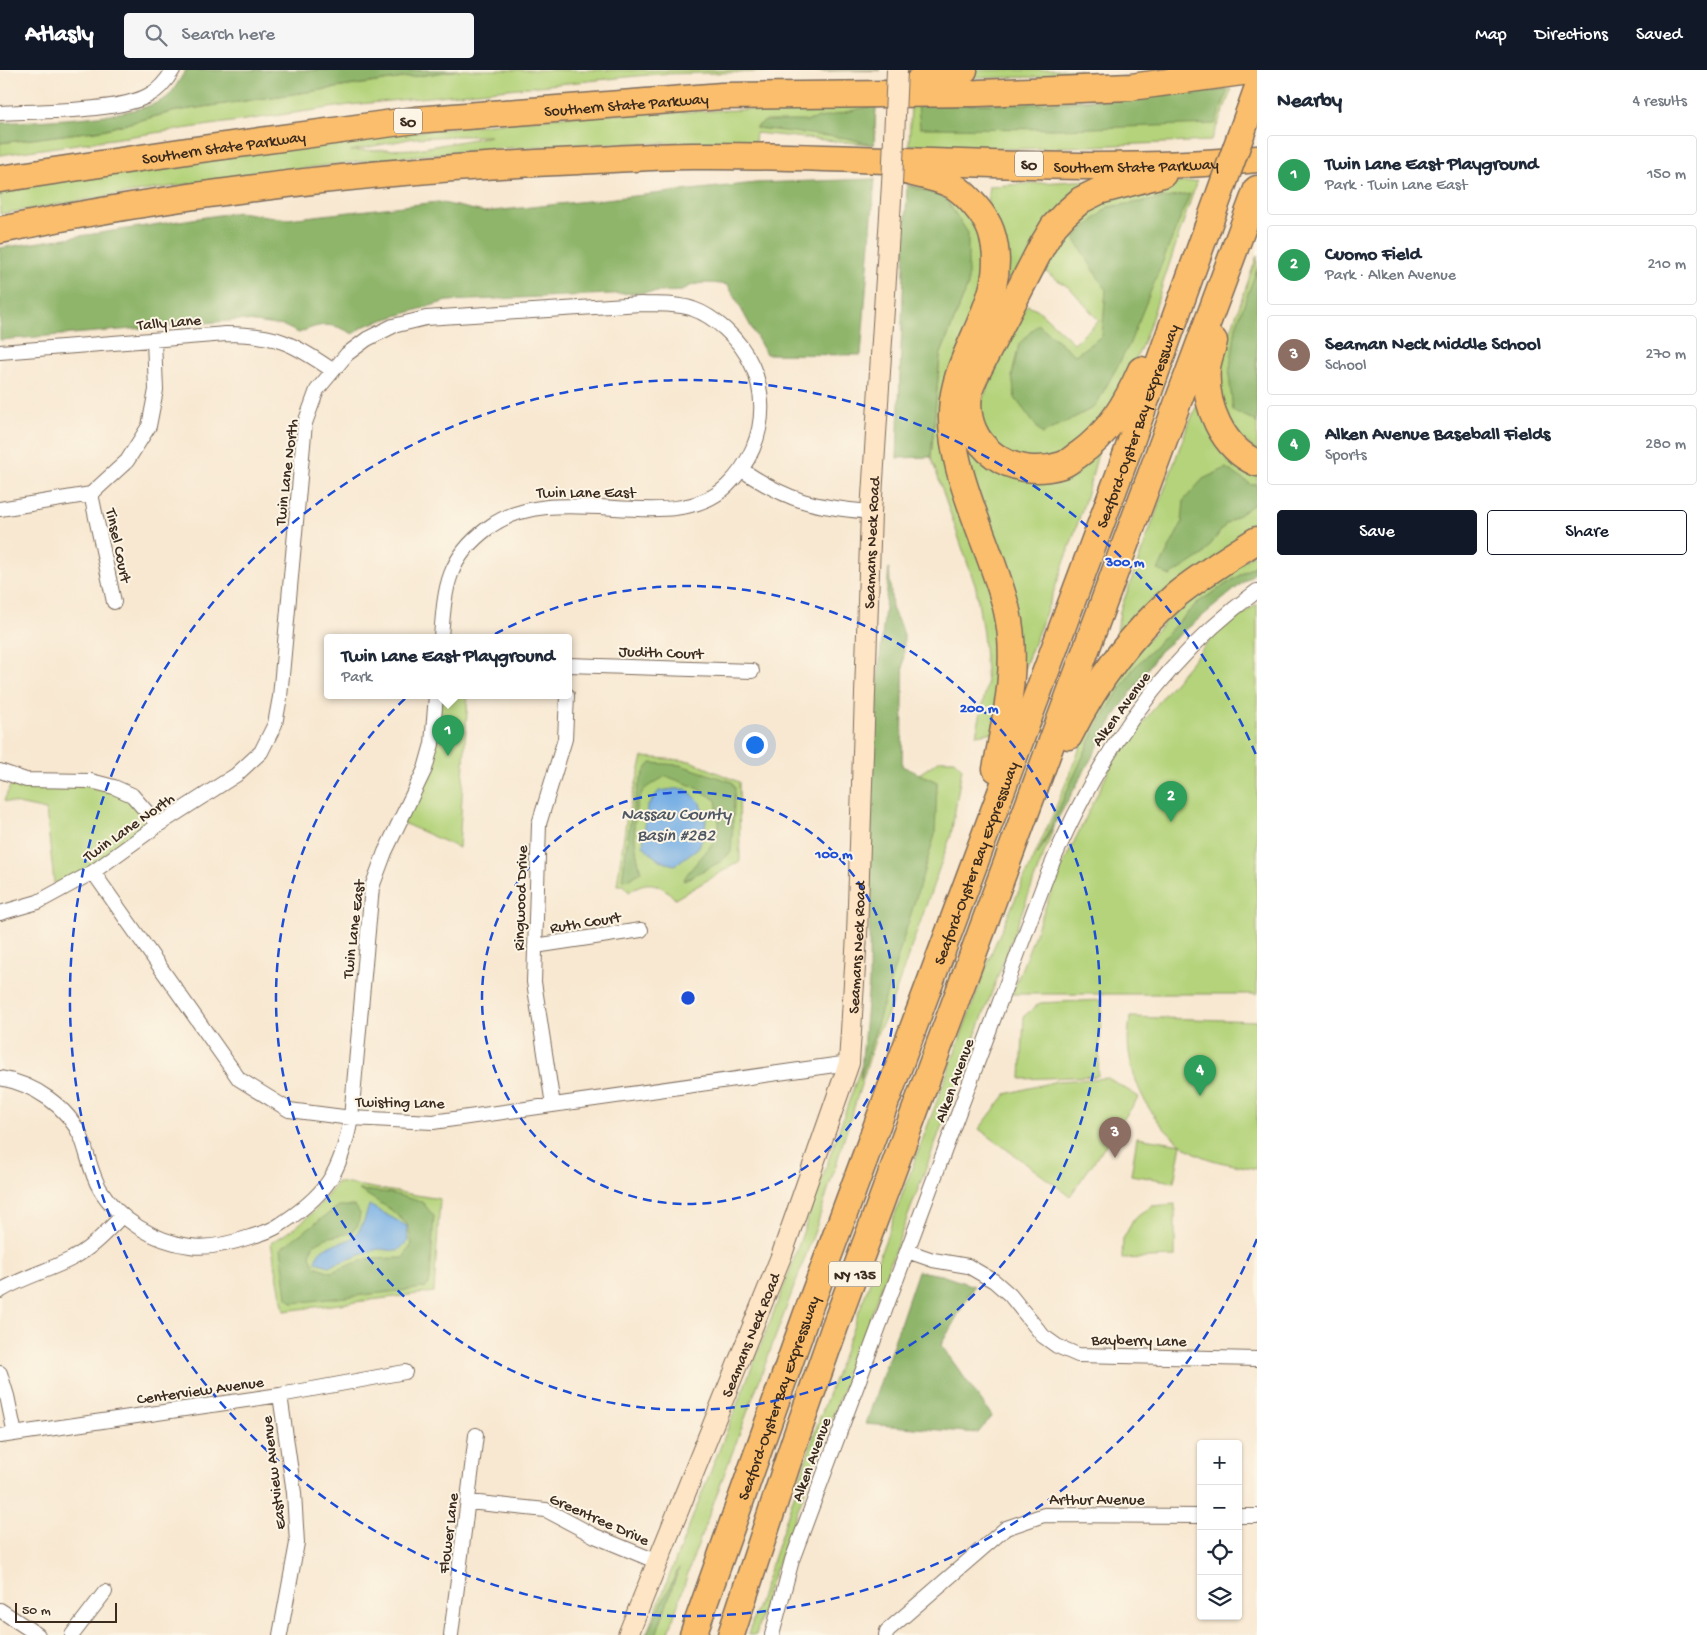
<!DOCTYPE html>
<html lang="en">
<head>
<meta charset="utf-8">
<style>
	:root { --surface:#fff; --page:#f6f6f7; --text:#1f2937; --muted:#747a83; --line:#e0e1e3; --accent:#111827 }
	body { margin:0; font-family:"Gochi Hand",sans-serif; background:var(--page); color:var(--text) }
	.controls { position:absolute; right:15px; bottom:15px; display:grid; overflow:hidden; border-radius:5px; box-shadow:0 1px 4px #0004 }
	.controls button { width:45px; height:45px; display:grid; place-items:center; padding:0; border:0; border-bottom:1px solid var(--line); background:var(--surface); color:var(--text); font:25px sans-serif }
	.scale { position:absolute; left:15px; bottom:12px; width:102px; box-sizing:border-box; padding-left:5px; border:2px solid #3b2a1e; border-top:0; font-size:14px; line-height:18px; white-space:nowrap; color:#3b2a1e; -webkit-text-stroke:4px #fcf5e5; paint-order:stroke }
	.you { position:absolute; left:754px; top:674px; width:18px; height:18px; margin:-12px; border:4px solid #fff; border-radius:50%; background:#1a73e8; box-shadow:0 0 0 8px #1a73e833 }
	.badge { display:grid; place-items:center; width:32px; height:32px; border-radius:50%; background:var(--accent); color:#fff; font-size:16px; font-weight:700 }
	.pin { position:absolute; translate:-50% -41px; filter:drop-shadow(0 1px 2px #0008) }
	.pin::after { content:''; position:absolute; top:26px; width:18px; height:15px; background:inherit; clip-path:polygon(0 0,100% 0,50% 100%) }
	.popup { position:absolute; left:324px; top:564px; width:248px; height:65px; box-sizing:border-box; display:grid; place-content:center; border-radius:5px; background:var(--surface); filter:drop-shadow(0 1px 4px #0005); font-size:16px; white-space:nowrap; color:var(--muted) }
	.popup b { font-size:19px; color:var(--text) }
	.popup::after { content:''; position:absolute; left:50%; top:100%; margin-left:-10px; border:10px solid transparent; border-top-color:var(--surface) }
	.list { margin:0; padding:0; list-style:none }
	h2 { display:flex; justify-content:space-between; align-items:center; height:65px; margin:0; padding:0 20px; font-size:21px }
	h2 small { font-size:16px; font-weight:400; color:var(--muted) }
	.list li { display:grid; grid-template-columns:32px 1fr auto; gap:15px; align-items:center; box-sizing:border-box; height:80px; margin:0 10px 10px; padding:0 10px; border:1px solid var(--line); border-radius:5px }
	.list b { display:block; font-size:19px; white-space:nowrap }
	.list p { margin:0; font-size:16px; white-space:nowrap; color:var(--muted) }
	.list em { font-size:16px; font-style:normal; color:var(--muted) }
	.actions { display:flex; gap:10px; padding:15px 20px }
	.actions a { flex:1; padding:11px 0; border:1px solid var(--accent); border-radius:5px; text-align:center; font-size:18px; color:var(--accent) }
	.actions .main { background:var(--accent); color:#fff }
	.icon { flex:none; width:28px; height:28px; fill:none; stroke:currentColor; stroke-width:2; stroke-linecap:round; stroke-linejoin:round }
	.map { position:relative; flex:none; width:1257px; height:1565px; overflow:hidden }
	header { display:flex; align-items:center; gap:30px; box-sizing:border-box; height:70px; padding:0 25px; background:var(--accent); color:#fff }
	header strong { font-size:24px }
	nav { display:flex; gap:28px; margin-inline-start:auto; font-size:18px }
	.search { width:350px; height:45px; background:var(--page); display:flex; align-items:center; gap:12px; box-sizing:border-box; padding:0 18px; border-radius:5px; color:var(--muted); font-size:19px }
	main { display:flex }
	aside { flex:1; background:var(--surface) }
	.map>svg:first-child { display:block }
	.green { fill:#b4d37a; stroke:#787e4c; fill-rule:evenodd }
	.forest { fill:#8fb56a; stroke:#657044 }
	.water { fill:#75aee5; stroke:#586c82 }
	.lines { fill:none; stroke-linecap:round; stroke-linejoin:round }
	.minor-casing { stroke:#7d6c5d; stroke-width:16 }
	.secondary-casing { stroke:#7d6c5d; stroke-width:22 }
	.motorway-casing { stroke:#7d6c5d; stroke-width:29 }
	.minor { stroke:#fff; stroke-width:14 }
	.secondary { stroke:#fde5c5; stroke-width:20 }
	.motorway { stroke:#fabe6d; stroke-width:26 }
	.secondary-bridge-casing { stroke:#7d6c5d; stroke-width:22; stroke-linecap:butt }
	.motorway-bridge-casing { stroke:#7d6c5d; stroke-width:29; stroke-linecap:butt }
	.secondary-bridge { stroke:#fde5c5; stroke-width:20 }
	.motorway-bridge { stroke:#fabe6d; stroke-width:26 }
	.ring { fill:none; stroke:#1d4ed8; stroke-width:2.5; stroke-dasharray:9 6 }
	.labels { text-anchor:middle; stroke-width:4; stroke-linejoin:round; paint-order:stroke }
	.shield { fill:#fcf5e5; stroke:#75675a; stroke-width:1 }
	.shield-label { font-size:15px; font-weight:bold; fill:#3b2a1e }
	.street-label { font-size:16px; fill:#3b2a1e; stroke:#fcf5e5 }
	.water-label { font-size:18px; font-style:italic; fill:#4f5864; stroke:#fcf5e5 }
	.centre { fill:#1d4ed8; stroke:#fcf5e5; stroke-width:2.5 }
	.ring-label { font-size:15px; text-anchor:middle; font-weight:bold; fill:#1d4ed8; stroke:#fcf5e5; stroke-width:4; stroke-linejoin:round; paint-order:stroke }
</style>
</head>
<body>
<header>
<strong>Atlasly</strong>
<div class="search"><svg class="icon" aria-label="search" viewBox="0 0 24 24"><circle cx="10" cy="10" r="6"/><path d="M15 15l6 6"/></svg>Search here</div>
<nav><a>Map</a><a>Directions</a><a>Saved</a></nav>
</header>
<main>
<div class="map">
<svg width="1257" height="1565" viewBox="0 0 1257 1565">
	<rect width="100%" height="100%" fill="#fcf5e5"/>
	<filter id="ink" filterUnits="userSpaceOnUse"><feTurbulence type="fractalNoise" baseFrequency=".02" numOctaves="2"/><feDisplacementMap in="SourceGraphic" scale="10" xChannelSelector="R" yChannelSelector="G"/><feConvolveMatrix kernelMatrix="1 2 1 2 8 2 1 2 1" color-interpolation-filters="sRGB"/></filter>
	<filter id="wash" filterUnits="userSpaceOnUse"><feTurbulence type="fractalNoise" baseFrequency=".0096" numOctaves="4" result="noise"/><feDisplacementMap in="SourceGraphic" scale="20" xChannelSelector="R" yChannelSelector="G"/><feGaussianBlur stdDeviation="1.12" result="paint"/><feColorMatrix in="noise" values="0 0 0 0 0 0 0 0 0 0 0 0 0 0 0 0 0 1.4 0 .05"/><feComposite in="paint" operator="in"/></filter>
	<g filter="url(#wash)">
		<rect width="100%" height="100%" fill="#f8e8d1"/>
		<!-- green -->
		<path class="green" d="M459,0H880L657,4L350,35L0,85V73L102,60L176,41Z
			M976,0H1081L1041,7L972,8Z
			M1232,19L1211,71L1017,79L909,75L911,35L1078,30Z
			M876,35L874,75L756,63L755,72C660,73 564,73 469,81C311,94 156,118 0,144V119L334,70L569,46ZM455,66H491L417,79L350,81L414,68Z
			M1091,110L1015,214L1005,206L987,132L989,116Z
			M1197,111C1187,141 1177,171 1167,201C1158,227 1151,255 1140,280C1121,326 1071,418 1009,385C989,374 981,361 979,337L1020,242L1027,235L1037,239L1074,273L1099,251L1071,219L1046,202V184L1084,135L1121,119Z
			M907,115L949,120L977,145L991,182L951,307L1002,563L994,662L976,665L987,615L983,564L976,518L931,387L940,286L968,215Z
			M1257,186V382L1229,356L1212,294L1226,274Z
			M1202,323L1257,403V460L1116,570L1120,541L1185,363Z
			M971,368L1024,406L1101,372C1080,457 1049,536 1017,616L963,385Z
			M1257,482V494L1197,533L1133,599L1097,656L1041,778L1055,754L768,1519L756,1565H748L820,1347L993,879L1054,742L1084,668L1119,598L1191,526Z
			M1257,534V924H1012L1056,809L1112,694L1167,621L1214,565Z
			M440,625H468L459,778L403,753Z
			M643,687L690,691L739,712L740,791L675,829C661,813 647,808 629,822L624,815H617L626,751Z
			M940,690H954L962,698L951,765L887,946L878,961L816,1158L693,1488L668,1565H646L786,1211L862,994L861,1007L934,765L937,712L919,704Z
			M13,709L114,718L156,755L55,821L46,740L4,731Z
			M1102,930L1098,1006L1021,1009L1024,946L1040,933Z
			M1130,947L1257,951V1099C1237,1095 1215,1093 1197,1084C1159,1064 1135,1024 1129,982C1127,971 1129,958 1130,947Z
			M1108,1008L1139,1027L1070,1126L979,1059L1006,1024L1057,1011Z
			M1137,1067L1181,1074L1174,1112L1131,1105Z
			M337,1112L440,1129L434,1222L284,1241L271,1173C302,1154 317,1142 337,1112Z
			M1175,1134V1187L1122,1189L1123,1169L1134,1149L1152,1136Z"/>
		<!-- forest -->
		<path class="forest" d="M186,0H459L176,41L102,60L0,73V53C41,50 133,49 166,28C174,22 180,8 186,0Z
			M1228,20L1215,54L1062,59L920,58L918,35L1044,34Z
			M876,35L874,75L847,68L755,58L765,51H807Z
			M875,109L861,285L766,284L728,215C711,213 696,210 682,221L447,231L376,252L362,257L353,264C332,252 320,253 299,263L284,256L240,250L0,270V178L239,142L288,149L438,132L484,142L756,113Z
			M907,115L945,128L968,163V215L940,286L931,387L897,388Z
			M1190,124L1129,275L1095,337L1042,364L1015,328L1012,305L1019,274L1038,254L1075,285L1102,266L1106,220L1074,168L1108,137Z
			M1257,199V354L1254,350L1233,341L1229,305L1236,256Z
			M1226,398L1252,415L1257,414V432L1226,454L1203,485L1170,506L1158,500L1182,453L1184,430L1203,409Z
			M1257,494V501L1160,581L1116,644L1037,786L1097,656L1133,599L1197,533Z
			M889,498L892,538L904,564L902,696L937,712L935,765L860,1011L869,912L870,686Z
			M651,693L680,695L732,712L735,718L731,782L720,792L683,811C691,794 720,774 719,754C719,746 717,738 716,730L695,717L666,706C660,710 648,715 643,721C629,743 635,779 641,802L630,809L622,810C626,784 632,710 651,693Z
			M359,1120L390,1123L422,1132L434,1146L430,1211L425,1218L293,1233L287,1228L281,1178L339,1136H354L360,1143L358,1155L351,1163L326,1168L313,1175L310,1186L315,1196L331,1202L366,1189L403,1188L412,1174L407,1154L390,1139Z
			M918,1201L941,1205L974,1216L941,1275L992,1346L978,1363L866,1354Z
			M679,1498L656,1565H646Z"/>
		<!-- water -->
		<path class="water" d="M674,719H686L701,733L706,751L703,768L698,778L675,795C659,792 653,787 643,775L647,737L659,721Z
			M369,1135L407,1156L408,1171L398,1181L378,1179L329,1196L316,1192C318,1171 341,1177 353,1167C362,1160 366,1146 369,1135Z"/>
	</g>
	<g filter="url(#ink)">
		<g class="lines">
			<defs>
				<path id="minor" d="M0,43C36,41 120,42 149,25C159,20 167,10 173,0
					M0,282L226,264C275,264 293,273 332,300
					M742,400C790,432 814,437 871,442
					M91,424L114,532
					M0,439L91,424L127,391L149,356L156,320L154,270
					M568,595L752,601
					M0,701L26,710L91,711L114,717L132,725L158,755
					M93,802L239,1009L289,1040L351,1048L433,1052L849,993
					M0,843L38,832L93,802L158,755L236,705L261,682L275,654L280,627L305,353L317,320L347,284L367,269L393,256L426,248L641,234C658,235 677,233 693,239C705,243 716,251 725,259C773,302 773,371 727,416C670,470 557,406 488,458C446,489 445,519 441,567
					M535,876L641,860
					M0,1008C34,1014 68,1036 82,1069C88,1085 91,1104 100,1119C118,1149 155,1172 190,1176C209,1179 232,1173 250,1167C259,1164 269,1162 278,1156C325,1126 341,1104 351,1048L372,817L385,782L425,699L432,674L436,625
					M553,1035L534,912L539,754L565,669L567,625
					M907,1181L933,1190L968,1196L994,1211L1010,1225L1043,1266L1057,1276L1078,1285L1257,1289
					M0,1221C23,1207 48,1201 71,1189C92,1178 106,1162 122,1146
					M0,1303L7,1326L15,1364
					M280,1325L294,1423L297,1473L280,1565
					M0,1366L280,1325L405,1302
					M469,1432L546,1440L595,1466L658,1492
					M1238,1446H1257
					M0,1540L38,1565
					M72,1565L105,1522
					M451,1565L476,1365
					M772,1565L792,1490L1046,808C1092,695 1158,593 1257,521
					M886,1565L887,1561L1006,1458L1044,1445L1201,1446"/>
				<g id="secondary">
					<path id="s1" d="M628,1565L782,1184L849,993L857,865L871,442L892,114"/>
				</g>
				<g id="motorway">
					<path d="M919,11L955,5L964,0"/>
					<path d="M905,101C920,105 939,108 952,115C966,123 986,146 991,161C1012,223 961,271 953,330C944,398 992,475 1007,541C1019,593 1006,648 996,699"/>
					<path id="s2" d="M0,109L187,81L415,50L722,26L978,23L1131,17L1257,0"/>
					<path id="s3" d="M0,160C190,121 385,99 579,91C617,89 655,86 693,86C881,84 1069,107 1257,89"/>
					<path d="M1214,271C1212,280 1208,289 1207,298C1204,335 1222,378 1257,393"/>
					<path d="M1141,300C1126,334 1109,363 1078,385C1073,388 1068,393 1062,395C1014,411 961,378 969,324C969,319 973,312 975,306L1042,176L1054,156L1065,144L1081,130L1099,121L1163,104"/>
					<path d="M1069,666C1095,614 1131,564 1175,526C1201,505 1229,488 1257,470"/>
					<path id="s4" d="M693,1565L806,1246L1119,405L1207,159"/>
					<path d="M731,1565L794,1373L835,1256L1257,119"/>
				</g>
			</defs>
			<!-- minor casing -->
			<use href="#minor" class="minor-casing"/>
			<!-- secondary casing -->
			<use href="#secondary" class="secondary-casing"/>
			<!-- motorway casing -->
			<use href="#motorway" class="motorway-casing"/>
			<!-- minor -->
			<use href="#minor" class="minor"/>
			<!-- secondary -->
			<use href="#secondary" class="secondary"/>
			<!-- motorway -->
			<use href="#motorway" class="motorway"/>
			<defs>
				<path id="secondary-bridge" d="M892,114L897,0"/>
				<path id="motorway-bridge" d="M1207,159L1257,20"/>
			</defs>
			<!-- secondary-bridge casing -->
			<use href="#secondary-bridge" class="secondary-bridge-casing"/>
			<!-- motorway-bridge casing -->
			<use href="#motorway-bridge" class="motorway-bridge-casing"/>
			<!-- secondary-bridge -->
			<use href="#secondary-bridge" class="secondary-bridge"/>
			<!-- motorway-bridge -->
			<use href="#motorway-bridge" class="motorway-bridge"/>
		</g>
	</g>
	<!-- distance rings -->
	<g class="ring">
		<circle cx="688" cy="928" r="206"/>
		<circle cx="688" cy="928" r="412"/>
		<path d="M1257 1169A618 618 0 1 1 1257 687"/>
	</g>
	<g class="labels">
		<!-- shield labels -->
		<g class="shield">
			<rect x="394" y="38.5" width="28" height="25" rx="4"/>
			<rect x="1015" y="81.5" width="28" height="25" rx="4"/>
			<rect x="829" y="1191.5" width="52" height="25" rx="4"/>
		</g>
		<g class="shield-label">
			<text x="408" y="56">SO</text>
			<text x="1029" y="99">SO</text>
			<text x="855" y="1209">NY 135</text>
		</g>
		<!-- street labels -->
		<g class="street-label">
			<text dy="6" stroke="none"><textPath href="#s2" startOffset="631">Southern State Parkway</textPath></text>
			<text dy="6" stroke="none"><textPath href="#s2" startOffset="226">Southern State Parkway</textPath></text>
			<text dy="6" stroke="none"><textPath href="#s3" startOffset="1141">Southern State Parkway</textPath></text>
			<text transform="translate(169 251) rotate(-5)" y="6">Tally Lane</text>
			<text dy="6" stroke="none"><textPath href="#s4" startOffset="1288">Seaford-Oyster Bay Expressway</textPath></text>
			<text transform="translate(285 402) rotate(-83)" y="6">Twin Lane North</text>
			<text x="586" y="427">Twin Lane East</text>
			<text dy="6" stroke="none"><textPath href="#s1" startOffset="1134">Seamans Neck Road</textPath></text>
			<text transform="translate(120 475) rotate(78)" y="6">Tinsel Court</text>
			<text transform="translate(661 581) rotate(2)" y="6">Judith Court</text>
			<text transform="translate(1120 638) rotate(-54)" y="6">Alken Avenue</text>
			<text transform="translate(128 756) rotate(-35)" y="6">Twin Lane North</text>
			<text dy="6" stroke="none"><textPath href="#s4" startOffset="822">Seaford-Oyster Bay Expressway</textPath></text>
			<text transform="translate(519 828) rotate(-88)" y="6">Ringwood Drive</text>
			<text transform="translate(585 851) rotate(-9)" y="6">Ruth Court</text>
			<text transform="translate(352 859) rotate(-83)" y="6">Twin Lane East</text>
			<text dy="6" stroke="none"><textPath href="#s1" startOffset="729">Seamans Neck Road</textPath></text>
			<text transform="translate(953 1010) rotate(-70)" y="6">Alken Avenue</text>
			<text transform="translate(400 1031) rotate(1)" y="6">Twisting Lane</text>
			<text dy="6" stroke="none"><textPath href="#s1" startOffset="324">Seamans Neck Road</textPath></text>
			<text transform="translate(1139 1269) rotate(1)" y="6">Bayberry Lane</text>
			<text transform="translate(200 1319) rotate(-8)" y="6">Centerview Avenue</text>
			<text dy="6" stroke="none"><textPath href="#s4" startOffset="252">Seaford-Oyster Bay Expressway</textPath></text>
			<text transform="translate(810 1389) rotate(-70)" y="6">Alken Avenue</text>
			<text transform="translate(272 1403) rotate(-97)" y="6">Eastview Avenue</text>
			<text x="1097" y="1434">Arthur Avenue</text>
			<text transform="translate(600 1448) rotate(24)" y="6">Greentree Drive</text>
			<text transform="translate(447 1463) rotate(-83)" y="6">Flower Lane</text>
		</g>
		<!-- water labels -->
		<g class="water-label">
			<text x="676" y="749">Nassau County<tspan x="676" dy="21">Basin #282</tspan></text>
		</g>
	</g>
	<circle cx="688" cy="928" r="8" class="centre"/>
	<g class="ring-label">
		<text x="1125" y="496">300 m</text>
		<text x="979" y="642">200 m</text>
		<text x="834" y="788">100 m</text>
	</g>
</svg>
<div class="controls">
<button>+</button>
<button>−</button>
<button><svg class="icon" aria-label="locate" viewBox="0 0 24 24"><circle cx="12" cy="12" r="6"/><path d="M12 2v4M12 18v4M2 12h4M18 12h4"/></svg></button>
<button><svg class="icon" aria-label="layers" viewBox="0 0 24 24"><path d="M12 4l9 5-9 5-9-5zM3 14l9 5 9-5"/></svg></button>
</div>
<div class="scale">50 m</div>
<div class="you"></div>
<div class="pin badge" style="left:448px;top:686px;background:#2e9e5b">1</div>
<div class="popup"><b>Twin Lane East Playground</b>Park</div>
<div class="pin badge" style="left:1171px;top:752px;background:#2e9e5b">2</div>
<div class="pin badge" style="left:1115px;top:1088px;background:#8d6e63">3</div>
<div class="pin badge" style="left:1200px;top:1026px;background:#2e9e5b">4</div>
</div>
<aside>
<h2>Nearby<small>4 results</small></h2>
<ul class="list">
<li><span class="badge" style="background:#2e9e5b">1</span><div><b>Twin Lane East Playground</b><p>Park · Twin Lane East</p></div><em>150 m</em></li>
<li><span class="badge" style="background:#2e9e5b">2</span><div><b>Cuomo Field</b><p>Park · Alken Avenue</p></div><em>210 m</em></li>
<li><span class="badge" style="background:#8d6e63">3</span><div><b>Seaman Neck Middle School</b><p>School</p></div><em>270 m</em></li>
<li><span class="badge" style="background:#2e9e5b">4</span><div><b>Alken Avenue Baseball Fields</b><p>Sports</p></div><em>280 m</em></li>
</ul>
<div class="actions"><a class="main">Save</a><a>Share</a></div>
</aside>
</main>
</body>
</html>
